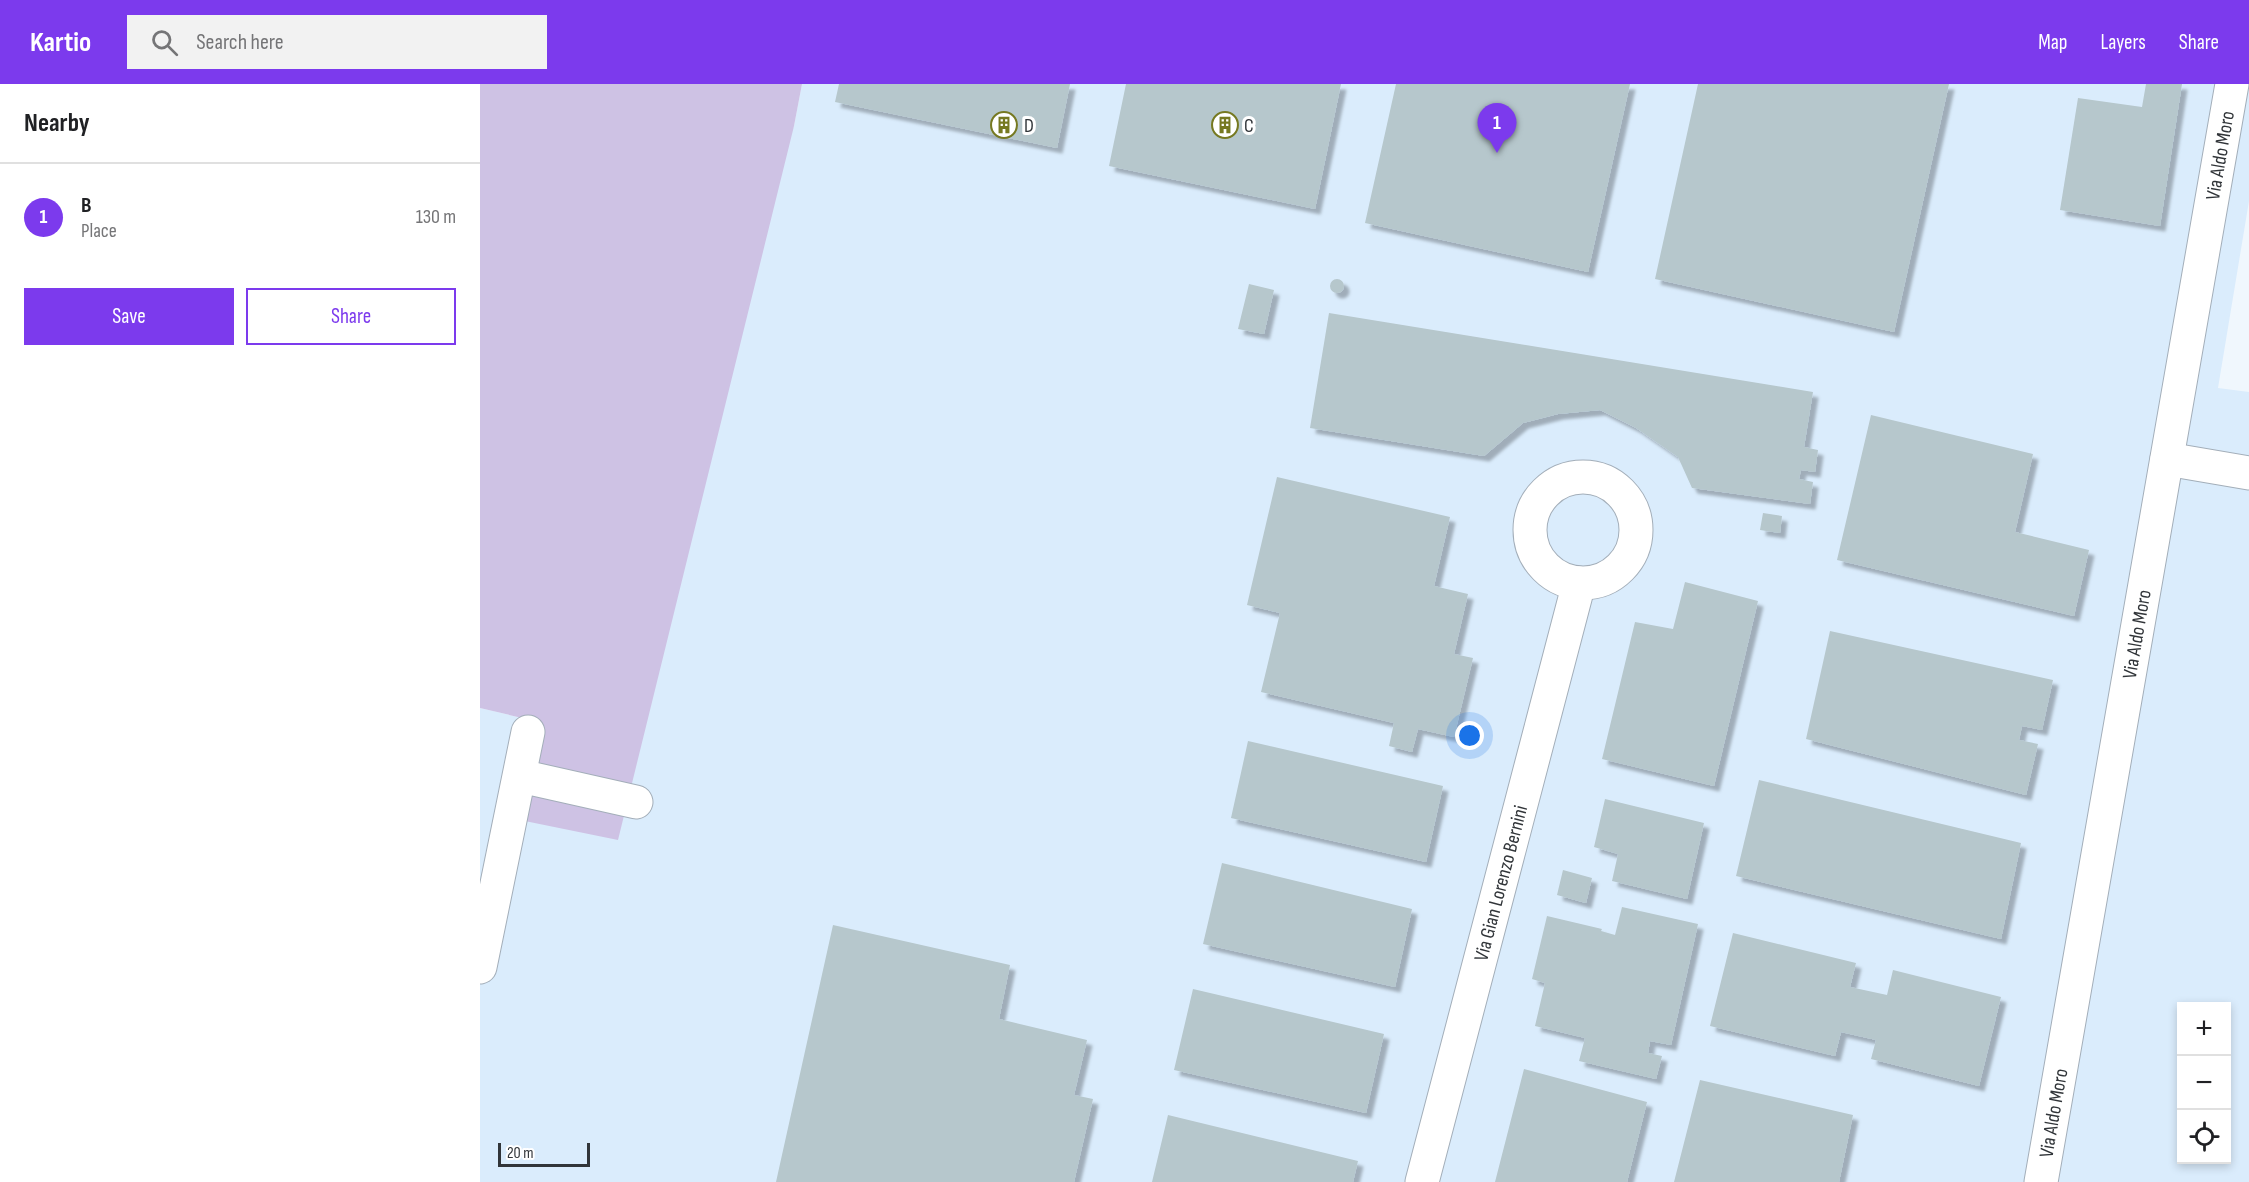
<!DOCTYPE html>
<html lang="en">
<head>
<meta charset="utf-8">
<style>
	:root { --surface:#fff; --page:#f2f2f2; --text:#202124; --muted:#757577; --line:#e0e0e0; --accent:#7c3aed }
	body { margin:0; font-family:"Sofia Sans Condensed",sans-serif; background:var(--page); color:var(--text) }
	.controls { position:absolute; right:18px; bottom:18px; display:grid; overflow:hidden; border-radius:0px; box-shadow:0 3px 9px #0003 }
	.controls button { width:54px; height:54px; display:grid; place-items:center; padding:0; border:0; border-bottom:2px solid var(--line); background:var(--surface); color:var(--text); font:30px sans-serif }
	.scale { position:absolute; left:18px; bottom:15px; width:92px; box-sizing:border-box; padding-left:6px; border:3px solid #313539; border-top:0; font-size:16px; line-height:21px; white-space:nowrap; color:#313539; -webkit-text-stroke:4px #fff; paint-order:stroke }
	.you { position:absolute; left:990px; top:652px; width:21px; height:21px; margin:-15px; border:4px solid #fff; border-radius:50%; background:#1a73e8; box-shadow:0 0 0 9px #1a73e833 }
	.badge { display:grid; place-items:center; width:39px; height:39px; border-radius:50%; background:var(--accent); color:#fff; font-size:20px; font-weight:700 }
	.pin { position:absolute; translate:-50% -50px; filter:drop-shadow(0 2px 3px #0008) }
	.pin::after { content:''; position:absolute; top:32px; width:21px; height:18px; background:inherit; clip-path:polygon(0 0,100% 0,50% 100%) }
	.list { margin:0; padding:0; list-style:none }
	h2 { display:flex; justify-content:space-between; align-items:center; height:78px; margin:0; padding:0 24px; font-size:26px }
	h2 small { font-size:20px; font-weight:400; color:var(--muted) }
	.list li { display:grid; grid-template-columns:39px 1fr auto; gap:18px; align-items:center; box-sizing:border-box; height:108px; padding:0 24px; border-top:2px solid var(--line) }
	.list b { display:block; font-size:22px; white-space:nowrap }
	.list p { margin:0; font-size:20px; white-space:nowrap; color:var(--muted) }
	.list em { font-size:20px; font-style:normal; color:var(--muted) }
	.actions { display:flex; gap:12px; padding:18px 24px }
	.actions a { flex:1; padding:14px 0; border:2px solid var(--accent); border-radius:0px; text-align:center; font-size:21px; color:var(--accent) }
	.actions .main { background:var(--accent); color:#fff }
	.icon { flex:none; width:33px; height:33px; fill:none; stroke:currentColor; stroke-width:2; stroke-linecap:round; stroke-linejoin:round }
	.map { position:relative; flex:none; width:1769px; height:1098px; overflow:hidden }
	header { display:flex; align-items:center; gap:36px; box-sizing:border-box; height:84px; padding:0 30px; background:var(--accent); color:#fff }
	header strong { font-size:28px }
	nav { display:flex; gap:33px; margin-inline-start:auto; font-size:21px }
	.search { width:420px; height:54px; background:var(--page); display:flex; align-items:center; gap:15px; box-sizing:border-box; padding:0 21px; border-radius:0px; color:var(--muted); font-size:22px }
	main { display:flex }
	aside { flex:1; background:var(--surface) }
	.map>svg:first-child { display:block }
	.built { fill:#daecfc; fill-rule:evenodd }
	.green { fill:#cec2e4 }
	.building { fill:#b6c7cc; filter:url(#shadow) }
	.lines { fill:none; stroke-linecap:round; stroke-linejoin:round }
	.minor-casing { stroke:#a3aeb9; stroke-width:35 }
	.minor { stroke:#fff; stroke-width:33 }
	.labels { text-anchor:middle; stroke-width:6; stroke-linejoin:round; paint-order:stroke }
	.poi-label { font-size:20px; fill:#313539; stroke:#fff; text-anchor:start }
	.street-label { font-size:20px; fill:#313539; stroke:#fff }
</style>
</head>
<body>
<header>
<strong>Kartio</strong>
<div class="search"><svg class="icon" aria-label="search" viewBox="0 0 24 24"><circle cx="10" cy="10" r="6"/><path d="M15 15l6 6"/></svg>Search here</div>
<nav><a>Map</a><a>Layers</a><a>Share</a></nav>
</header>
<main>
<aside>
<h2>Nearby<small></small></h2>
<ul class="list">
<li><span class="badge">1</span><div><b>B</b><p>Place</p></div><em>130 m</em></li>
</ul>
<div class="actions"><a class="main">Save</a><a>Share</a></div>
</aside>
<div class="map">
<svg width="1769" height="1098" viewBox="0 0 1769 1098">
	<defs>
		<filter id="shadow"><feDropShadow dx="5.5" dy="5.5" stdDeviation="1.5" flood-color="#0004"/></filter>
	</defs>
	<rect width="100%" height="100%" fill="#f0f7fd"/>
	<!-- built -->
	<path class="built" d="M322,0H1769V117L1738,304L1769,308V1098H0V624L59,638L314,42ZM1702,922H1746V1076H1702Z"/>
	<!-- green -->
	<path class="green" d="M0,0H322L314,42L138,756L35,735L59,638L0,624Z"/>
	<!-- building -->
	<path class="building" d="M359,0H590L577,64L355,18Z
		M646,0H861L835,125L629,82Z
		M916,0H1150L1108,188L885,139Z
		M1218,0H1469L1414,248L1175,195Z
		M1666,0H1702L1680,142L1580,126L1598,14L1662,23Z
		M850 202a7 7 0 1 1 14 0a7 7 0 1 1-14 0Z
		M769,200L794,206L784,250L758,245Z
		M849,229L1333,308L1324,363L1338,366L1335,388L1321,386L1319,395L1333,398L1330,420L1212,404L1198,373L1156,344L1120,326L1078,330L1043,339L1004,372L830,344Z
		M1391,331L1553,370L1535,448L1609,466L1594,532L1357,476Z
		M797,393L970,433L954,502L988,510L974,570L993,574L974,653L938,645L932,668L909,662L914,639L781,608L800,529L767,521Z
		M1283,429L1302,432L1300,449L1280,446Z
		M1205,498L1278,517L1234,702L1122,675L1155,538L1193,545Z
		M1350,547L1573,596L1562,646L1542,642L1539,656L1558,660L1546,711L1326,655Z
		M768,657L963,702L946,778L751,734Z
		M1279,696L1541,759L1521,855L1256,792Z
		M1125,715L1224,739L1207,815L1132,797L1138,770L1114,763Z
		M742,779L932,825L915,903L723,860Z
		M1083,786L1112,794L1106,819L1077,811Z
		M1142,823L1218,840L1191,961L1170,957L1168,969L1182,972L1176,995L1099,977L1105,954L1055,942L1065,899L1052,895L1067,832L1122,845L1121,847L1135,851Z
		M353,841L530,881L519,935L607,956L594,1011L613,1015L594,1098H296Z
		M1253,849L1376,879L1370,903L1407,911L1413,886L1521,913L1499,1002L1391,975L1396,956L1361,948L1355,972L1230,942Z
		M713,905L904,950L886,1029L694,986Z
		M1044,985L1167,1018L1147,1098H1015Z
		M1220,996L1373,1031L1359,1098H1194Z
		M688,1031L878,1077L873,1098H672Z"/>
	<g class="lines">
		<defs>
			<g id="minor">
				<path d="M1687,375L1769,389"/>
				<circle cx="1103" cy="446" r="53"/>
				<path d="M40,692L156,718"/>
				<path d="M0,883L48,648"/>
				<path id="s1" d="M942,1098L1099,499"/>
				<path id="s2" d="M1561,1098L1752,0"/>
			</g>
		</defs>
		<!-- minor casing -->
		<use href="#minor" class="minor-casing"/>
		<!-- minor -->
		<use href="#minor" class="minor"/>
	</g>
	<!-- icons -->
	<defs>
		<symbol id="building-ring" viewBox="-11 -11 22 22"><circle r="9.5" fill="#fff" stroke="#767921" stroke-width="1.5"/><path d="M-4-6H4V6H1V3H-1V6H-4ZM-2.5-4.3h1.7v1.8h-1.7ZM.8-4.3h1.7v1.8H.8ZM-2.5-1h1.7V.8h-1.7ZM.8-1h1.7V.8H.8Z" fill="#767921"/></symbol>
	</defs>
	<g fill-rule="evenodd">
		<use href="#building-ring" x="509" y="26" width="30" height="30"/>
		<use href="#building-ring" x="730" y="26" width="30" height="30"/>
	</g>
	<g class="labels">
		<!-- poi labels -->
		<g class="poi-label">
			<text x="544" y="48">D</text>
			<text x="764" y="48">C</text>
		</g>
		<!-- street labels -->
		<g class="street-label">
			<text dy="7" stroke="none"><textPath href="#s2" startOffset="1042">Via Aldo Moro</textPath></text>
			<text dy="7" stroke="none"><textPath href="#s2" startOffset="556">Via Aldo Moro</textPath></text>
			<text dy="7" stroke="none"><textPath href="#s1" startOffset="309">Via Gian Lorenzo Bernini</textPath></text>
			<text dy="7" stroke="none"><textPath href="#s2" startOffset="70">Via Aldo Moro</textPath></text>
		</g>
	</g>
</svg>
<div class="controls">
<button>+</button>
<button>−</button>
<button><svg class="icon" aria-label="locate" viewBox="0 0 24 24"><circle cx="12" cy="12" r="6"/><path d="M12 2v4M12 18v4M2 12h4M18 12h4"/></svg></button>
</div>
<div class="scale">20 m</div>
<div class="you"></div>
<div class="pin badge" style="left:1017px;top:69px">1</div>
</div>
</main>
</body>
</html>
